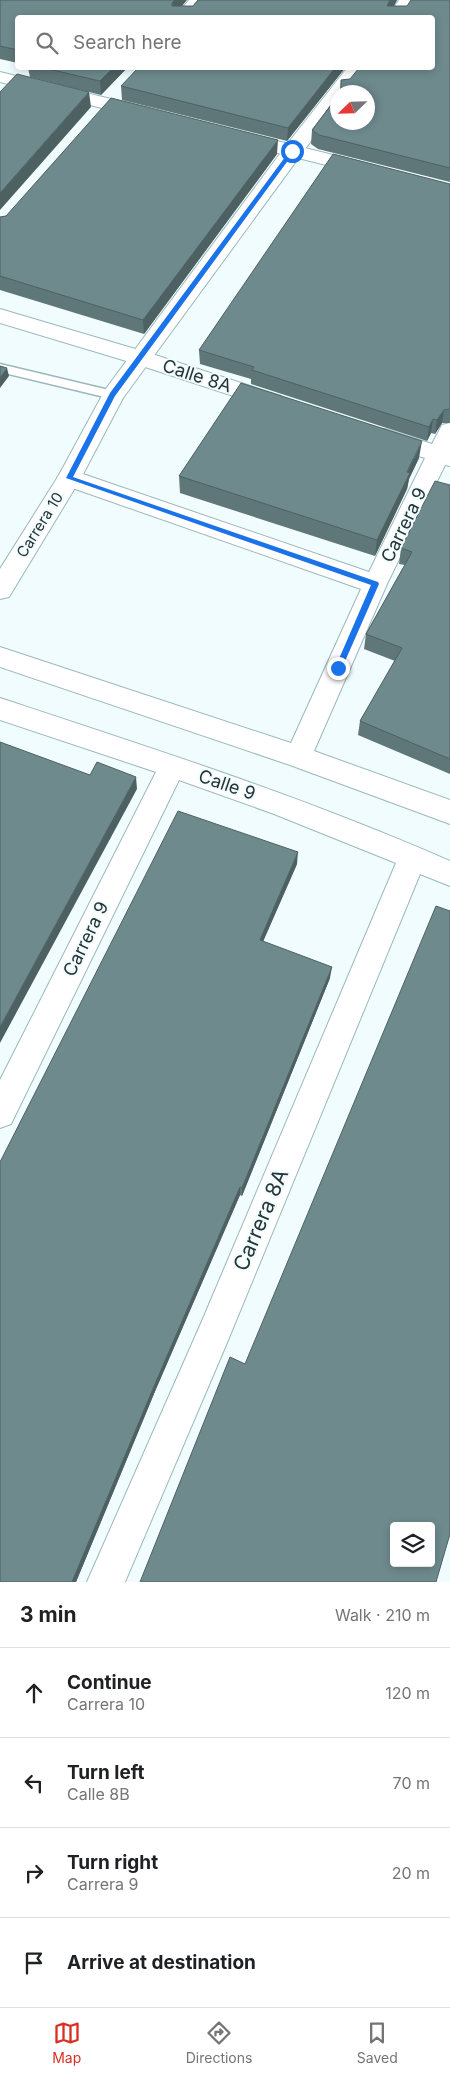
<!DOCTYPE html>
<html lang="en">
<head>
<meta charset="utf-8">
<style>
	:root { --surface:#fff; --page:#f6f6f6; --text:#202124; --muted:#757577; --line:#e0e0e0; --accent:#d93025 }
	body { margin:0; font-family:Inter,sans-serif; background:var(--page); color:var(--text) }
	.controls { position:absolute; right:15px; bottom:15px; display:grid; overflow:hidden; border-radius:5px; box-shadow:0 2px 8px #0003 }
	.controls button { width:45px; height:45px; display:grid; place-items:center; padding:0; border:0; border-bottom:1px solid var(--line); background:var(--surface); color:var(--text); font:25px sans-serif }
	.compass { position:absolute; left:330px; top:85px; width:45px; height:45px; border-radius:50%; background:var(--surface); box-shadow:0 2px 8px #0003; rotate:247deg }
	.stop { position:absolute; width:15px; height:15px; margin:-11px; border:4px solid #1a73e8; border-radius:50%; background:#fff }
	.stop.end { background:#1a73e8; border-color:#fff; box-shadow:0 1px 5px #0008 }
	.list { margin:0; padding:0; list-style:none }
	h2 { display:flex; justify-content:space-between; align-items:center; height:65px; margin:0; padding:0 20px; font-size:21px }
	h2 small { font-size:16px; font-weight:400; color:var(--muted) }
	.list li { display:grid; grid-template-columns:32px 1fr auto; gap:15px; align-items:center; box-sizing:border-box; height:90px; padding:0 20px; border-top:1px solid var(--line) }
	.list b { display:block; font-size:19px; white-space:nowrap }
	.list p { margin:0; font-size:16px; white-space:nowrap; color:var(--muted) }
	.list em { font-size:16px; font-style:normal; color:var(--muted) }
	.icon { flex:none; width:28px; height:28px; fill:none; stroke:currentColor; stroke-width:2; stroke-linecap:round; stroke-linejoin:round }
	.map { position:relative; flex:none; width:450px; height:1582px; overflow:hidden }
	.search { position:absolute; background:var(--surface); box-shadow:0 2px 8px #0003; left:15px; right:15px; top:15px; height:55px; display:flex; align-items:center; gap:12px; box-sizing:border-box; padding:0 18px; border-radius:5px; color:var(--muted); font-size:19px }
	.sheet { height:425px; background:var(--surface) }
	nav { display:flex; justify-content:space-around; align-items:center; box-sizing:border-box; height:70px; border-top:1px solid var(--line); background:var(--surface); font-size:14px; color:var(--muted) }
	nav a { display:grid; justify-items:center; gap:2px }
	nav .on { color:var(--accent) }
	.map>svg:first-child { display:block }
	.lines { fill:none; stroke-linecap:round; stroke-linejoin:round }
	.lane-casing { stroke:#9bb8bc; stroke-width:3 }
	.street-casing { stroke:#9bb8bc; stroke-width:2 }
	.secondary-casing { stroke:#9bb8bc; stroke-width:2 }
	.lane { fill:#fff; fill-rule:evenodd }
	.street { fill:#fff; fill-rule:evenodd }
	.secondary { fill:#fff; fill-rule:evenodd }
	.wall { fill:#5f7779 }
	.shaded-wall { fill:#4d6163 }
	.building { fill:#6e8a8d; stroke:#4d6163; fill-rule:evenodd }
	.route { fill:#1a73e8 }
	.labels { text-anchor:middle; stroke-width:4; stroke-linejoin:round; paint-order:stroke }
	.far-street-label { font-size:15px; fill:#273334; stroke:#f0fcfe }
	.street-label { font-size:18px; fill:#273334; stroke:#f0fcfe }
	.near-street-label { font-size:21px; fill:#273334; stroke:#f0fcfe }
</style>
</head>
<body>
<div class="map">
<svg width="450" height="1582" viewBox="0 0 450 1582">
	<rect width="100%" height="100%" fill="#f0fcfe"/>
	<g class="lines">
		<defs>
			<path id="lane" d="M0,364L113,391L119,395L113,399L0,372Z"/>
			<path id="street" d="M189,0H207L192,18H174Z
				M0,72L148,108L150,112L148,116L141,118L0,82Z
				M241,132L373,165L376,169L373,173L366,175L234,142L232,138L234,134Z
				M0,309L149,353L281,396L284,401L281,406L273,409L133,363L0,323Z
				M450,423V466L445,465L387,584L314,751L450,800V824L290,765L0,667V647L291,743L361,589L61,484L57,478L61,472L69,470L77,472L369,572L425,458L377,443L374,437L377,431L385,429L432,444L442,425Z
				M0,698C152,748 304,797 450,861V886L420,874L226,1345L125,1582H87L202,1321L396,863L274,814L179,780L11,1124L0,1128V1080L156,772L0,720Z"/>
			<path id="secondary" d="M399,0H417L404,18H387Z
				M347,68H365L347,92H338V104L123,398L81,478L9,597L0,599V569L59,475L105,390L285,147Z"/>
		</defs>
		<!-- lane casing -->
		<use href="#lane" class="lane-casing"/>
		<!-- street casing -->
		<use href="#street" class="street-casing"/>
		<!-- secondary casing -->
		<use href="#secondary" class="secondary-casing"/>
		<!-- lane -->
		<use href="#lane" class="lane"/>
		<!-- street -->
		<use href="#street" class="street"/>
		<!-- secondary -->
		<use href="#secondary" class="secondary"/>
	</g>
	<!-- wall -->
	<path class="wall" d="M0,0L182,6H193L198,0H397L394,6H407L450,0V182L318,149L311,144L312,130L340,92L341,80L350,79L432,18H18V63L0,59Z
		M28,68H127L101,95L30,77Z
		M345,68L287,141L122,100L121,86Z
		M277,154L144,334L0,290V217Z
		M450,184V423H442L435,434L431,433L427,441L251,384V379L200,364L199,350Z
		M419,458L409,479L407,489L375,556L180,493L179,476Z
		M450,485V774L358,735L360,721L395,661L364,649L366,634L405,565L399,564L401,548Z
		M297,864L263,941L330,978L242,1196L240,1195L156,1389L76,1582H0V1162Z"/>
	<!-- shaded-wall -->
	<path class="shaded-wall" d="M175,0H187L173,17L172,3Z
		M390,0H397L387,18V6Z
		M113,68H127L101,95L100,81Z
		M335,68H345L287,141L288,128Z
		M89,92L91,107L0,210V193Z
		M278,140L277,154L144,334L143,320Z
		M7,368L9,376L0,388V378Z
		M444,410L442,423L435,434L437,420Z
		M433,419L431,433L427,441L429,427Z
		M422,441L419,458L409,479L407,489L375,556L377,540Z
		M136,777L137,789L0,1043V1027Z
		M298,852L297,864L259,951L260,940Z
		M332,967L330,978L242,1196V1188Z
		M240,1187V1195L156,1389L76,1582H72L155,1384Z"/>
	<!-- building -->
	<path class="building" d="M0,0H175L172,3V6H193L198,0H390L387,6H407L411,0H450V168L319,135L312,130L338,96V122H368V92H340L341,91V80L350,79L359,68H432V18H18V50L0,46Z
		M44,68H113L100,81Z
		M138,68H335L288,128L121,86Z
		M17,74L89,92L0,193V92Z
		M111,98L278,140L143,320L0,276V217L6,216Z
		M333,154L450,184V409L444,410L437,420L433,419L429,427L252,370L254,367L199,350Z
		M0,366L7,368L0,378Z
		M241,383L422,441L407,472L410,473L377,540L179,476Z
		M435,481L450,485V759L360,721L402,648L366,634L412,552L401,548Z
		M0,742L90,775L97,762L136,777L0,1027Z
		M178,811L298,852L260,940L332,967L242,1188L240,1187L155,1384L72,1582H0V1162Z
		M436,906L450,911V1534L436,1582H140L230,1357L245,1364ZM394,1526H431V1563H394Z"/>
	<!-- route -->
	<path class="route" d="M291,149L295,151L115,396L73,477L378,582L379,584L342,668L338,671L335,668L371,585L66,478L110,393Z"/>
	<g class="labels">
		<!-- far-street labels -->
		<g class="far-street-label">
			<text transform="translate(40 525) rotate(-58)" y="5">Carrera 10</text>
		</g>
		<!-- street labels -->
		<g class="street-label">
			<text transform="translate(197 376) rotate(18)" y="6">Calle 8A</text>
			<text transform="translate(404 525) rotate(-64)" y="6">Carrera 9</text>
			<text transform="translate(227 785) rotate(19)" y="6">Calle 9</text>
			<text transform="translate(86 939) rotate(-64)" y="6">Carrera 9</text>
		</g>
		<!-- near-street labels -->
		<g class="near-street-label">
			<text transform="translate(261 1220) rotate(-67)" y="7">Carrera 8A</text>
		</g>
	</g>
</svg>
<div class="controls">
<button><svg class="icon" aria-label="layers" viewBox="0 0 24 24"><path d="M12 4l9 5-9 5-9-5zM3 14l9 5 9-5"/></svg></button>
</div>
<svg class="compass" viewBox="-18 -18 36 36"><path d="M0-13l5 13h-10z" fill="#e53935"/><path d="M0 13l5-13h-10z" fill="#757577"/></svg>
<div class="stop" style="left:292px;top:151px"></div>
<div class="stop end" style="left:338px;top:668px"></div>
<div class="search"><svg class="icon" aria-label="search" viewBox="0 0 24 24"><circle cx="10" cy="10" r="6"/><path d="M15 15l6 6"/></svg>Search here</div>
</div>
<section class="sheet">
<h2>3 min<small>Walk · 210 m</small></h2>
<ul class="list">
<li><svg class="icon" aria-label="ahead" viewBox="0 0 24 24"><path d="M12 20V5M6 11l6-6 6 6"/></svg><div><b>Continue</b><p>Carrera 10</p></div><em>120 m</em></li>
<li><svg class="icon" aria-label="left" viewBox="0 0 24 24"><path d="M17 20v-9H6M10 6l-5 5 5 5"/></svg><div><b>Turn left</b><p>Calle 8B</p></div><em>70 m</em></li>
<li><svg class="icon" aria-label="right" viewBox="0 0 24 24"><path d="M7 20v-9h11M14 6l5 5-5 5"/></svg><div><b>Turn right</b><p>Carrera 9</p></div><em>20 m</em></li>
<li><svg class="icon" aria-label="arrive" viewBox="0 0 24 24"><path d="M6 21V4h12l-3 4 3 4H6"/></svg><div><b>Arrive at destination</b></div></li>
</ul>
</section>
<nav>
<a class="on"><svg class="icon" aria-label="map" viewBox="0 0 24 24"><path d="M3 6l6-2 6 2 6-2v14l-6 2-6-2-6 2zM9 4v14M15 6v14"/></svg>Map</a>
<a><svg class="icon" aria-label="directions" viewBox="0 0 24 24"><path d="M12 3l9 9-9 9-9-9zM9 14v-3h6M13 9l2 2-2 2"/></svg>Directions</a>
<a><svg class="icon" aria-label="saved" viewBox="0 0 24 24"><path d="M7 4h10v16l-5-4-5 4z"/></svg>Saved</a>
</nav>
</body>
</html>
